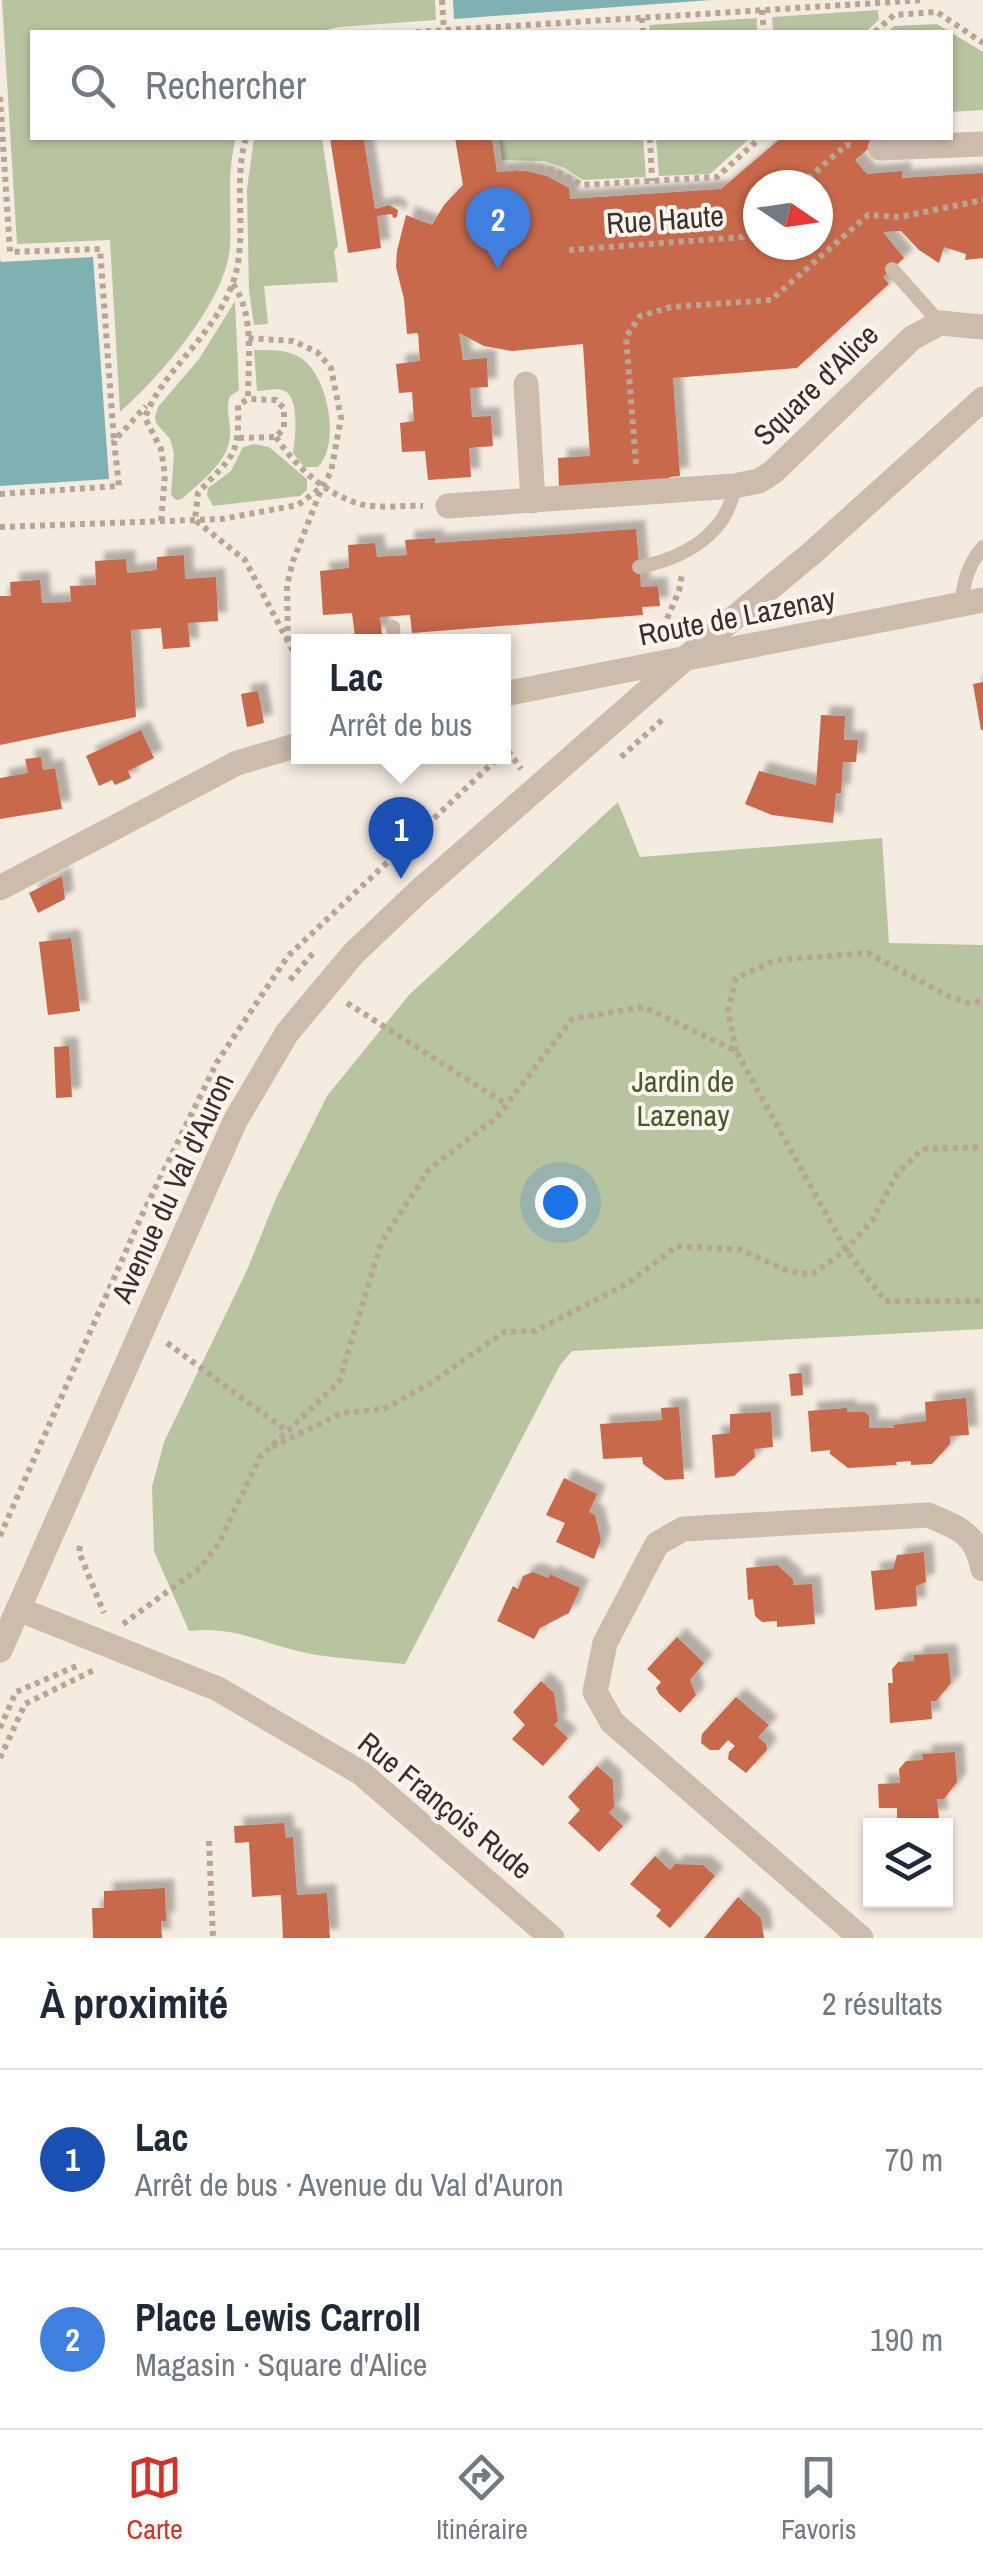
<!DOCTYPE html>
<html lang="fr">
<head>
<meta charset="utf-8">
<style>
	:root { --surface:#fff; --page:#f2f2f3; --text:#1f2937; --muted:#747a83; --line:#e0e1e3; --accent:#d93025 }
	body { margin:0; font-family:"Archivo Narrow",sans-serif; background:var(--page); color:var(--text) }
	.controls { position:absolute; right:30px; bottom:30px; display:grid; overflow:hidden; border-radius:0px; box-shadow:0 2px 8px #0004 }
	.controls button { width:90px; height:90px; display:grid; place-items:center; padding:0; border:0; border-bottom:2px solid var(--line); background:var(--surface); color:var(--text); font:50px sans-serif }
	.compass { position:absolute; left:743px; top:170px; width:90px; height:90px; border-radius:50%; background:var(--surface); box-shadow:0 2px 8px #0004; rotate:103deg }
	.you { position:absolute; left:560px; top:1202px; width:35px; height:35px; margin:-25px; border:8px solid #fff; border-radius:50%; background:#1a73e8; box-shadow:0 0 0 15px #1a73e833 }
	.badge { display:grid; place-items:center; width:65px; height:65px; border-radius:50%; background:var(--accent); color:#fff; font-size:32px; font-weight:700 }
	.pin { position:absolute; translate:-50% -82px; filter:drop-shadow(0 2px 5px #0008) }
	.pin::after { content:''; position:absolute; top:52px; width:35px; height:30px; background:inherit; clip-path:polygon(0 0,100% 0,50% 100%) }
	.popup { position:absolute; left:291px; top:634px; width:220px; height:130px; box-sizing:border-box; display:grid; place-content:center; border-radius:0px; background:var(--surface); filter:drop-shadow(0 2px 8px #0005); font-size:32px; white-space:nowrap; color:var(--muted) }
	.popup b { font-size:38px; color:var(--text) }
	.popup::after { content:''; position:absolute; left:50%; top:100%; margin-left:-20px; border:20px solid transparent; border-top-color:var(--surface) }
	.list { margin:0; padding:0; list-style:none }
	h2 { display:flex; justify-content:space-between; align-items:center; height:130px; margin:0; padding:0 40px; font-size:42px }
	h2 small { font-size:32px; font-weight:400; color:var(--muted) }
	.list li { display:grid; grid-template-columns:65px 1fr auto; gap:30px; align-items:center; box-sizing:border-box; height:180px; padding:0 40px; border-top:2px solid var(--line) }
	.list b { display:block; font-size:38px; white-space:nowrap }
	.list p { margin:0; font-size:32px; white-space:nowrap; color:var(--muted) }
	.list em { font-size:32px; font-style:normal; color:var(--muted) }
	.icon { flex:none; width:55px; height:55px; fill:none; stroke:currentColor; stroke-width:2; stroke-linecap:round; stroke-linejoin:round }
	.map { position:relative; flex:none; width:983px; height:1938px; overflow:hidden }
	.search { position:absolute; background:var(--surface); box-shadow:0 2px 8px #0004; left:30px; right:30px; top:30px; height:110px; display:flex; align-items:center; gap:25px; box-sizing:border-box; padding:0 35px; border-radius:0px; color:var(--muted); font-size:38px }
	.sheet { height:490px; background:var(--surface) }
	nav { display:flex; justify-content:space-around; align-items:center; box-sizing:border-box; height:140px; border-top:2px solid var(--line); background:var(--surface); font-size:28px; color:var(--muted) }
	nav a { display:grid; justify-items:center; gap:5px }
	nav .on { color:var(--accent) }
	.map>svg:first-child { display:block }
	.green { fill:#b8c4a0 }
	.water { fill:#7fb0b2 }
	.building { fill:#c8694b; fill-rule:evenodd; filter:url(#shadow) }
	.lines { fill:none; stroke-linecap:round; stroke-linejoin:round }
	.path { stroke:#b9a596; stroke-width:6; stroke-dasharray:5 5; stroke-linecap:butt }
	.service { stroke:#cdbbac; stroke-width:14 }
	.minor { stroke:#cdbbac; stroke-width:25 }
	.tertiary { stroke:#cdbbac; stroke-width:25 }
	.labels { text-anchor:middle; stroke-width:8; stroke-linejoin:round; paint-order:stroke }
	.street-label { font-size:30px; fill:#3b302b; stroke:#fbf5ee }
	.park-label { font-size:30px; fill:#4a5a2e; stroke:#fbf5ee }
</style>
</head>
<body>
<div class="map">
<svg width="983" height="1938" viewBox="0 0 983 1938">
	<defs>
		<filter id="shadow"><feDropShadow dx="9" dy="-9" stdDeviation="2.5" flood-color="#0004"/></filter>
	</defs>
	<rect width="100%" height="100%" fill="#f4ebe1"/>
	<!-- green -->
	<path class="green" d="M2,0H435L436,20L339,27L317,32H32V138H236C226,174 232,209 230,246C227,300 159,378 120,412L110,240L17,244Z
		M878,10L879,20L865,32H773L772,17Z
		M757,18V32H650L649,25Z
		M937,24L983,52V110L951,112L950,32H887L894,26Z
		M254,138H322L338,246L334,251L338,282L264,286L268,324L254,325L249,291L247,189Z
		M499,138H643L646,177L583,180L565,168L544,161L502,160Z
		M656,138H750L710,174L659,176Z
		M235,301L239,390L230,396C225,410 231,422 230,436C228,463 200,482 182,499L176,500L171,495L174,453L170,439L156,423L155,417L158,407L199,359Z
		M254,350C269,350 288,349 301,358C328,376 341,443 318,467H304L293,453C295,439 301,395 282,390C276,388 264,391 257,391Z
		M254,444L269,447L307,479V490L300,496L213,506L207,495L208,488L231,471L243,447Z
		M618,802L640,857L882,838L889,943L983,945V1329L572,1351L560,1365L405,1664C374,1661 342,1659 311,1654C266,1646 237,1625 189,1631L154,1551L152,1487L164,1442L247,1270L277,1196L327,1096L409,995Z"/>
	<!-- water -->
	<path class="water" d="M453,0H711L454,19Z
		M93,257L109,479L0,486V259L1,262Z"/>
	<!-- building -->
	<path class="building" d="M330,138H373L364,141L375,209L389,205L398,210L397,217L393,218L392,214L377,216L381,248L348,253Z
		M455,138H492L497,172L522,170L547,176L569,188L570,199L721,189L781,138H881L855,160L867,174L902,171V178L983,173V258L965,260L966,254L944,247L939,263L919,250L901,231L883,232L904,258L883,277L889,284L797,368L673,378L680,476L670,477V482L559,488L558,458L590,456L583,344L512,351L484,346L459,333L463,360L487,358L488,387L470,388L472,417L491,416L493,446L469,448L471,477L428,480L425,451L402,452L400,423L414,421L412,392L399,393L396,364L420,361L418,333L407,334L404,299L396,267L397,251L406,215L432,225L444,205L463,185ZM758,185H818V245H758Z
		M636,529L641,587L658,586L660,606L642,607L643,615L412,633L410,615L380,617L382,635L355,637L352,613L323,615L320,571L349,568L348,545L375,543L377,557L407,555L405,540L435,538V543Z
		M184,555L185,579L216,577L218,621L188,623L190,647L163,649L161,628L131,630L136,717L0,745V596H11L10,582L40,580L42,603L71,602L70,586L96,585L95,561L126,559L127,573L157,570V557Z
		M983,682V730H981L973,684Z
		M258,691L264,723L247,727L241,694Z
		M821,715L845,716L844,740H858L856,762H843L841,793H836L833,823L772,815L745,804L759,771L816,785Z
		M141,730L154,758L128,771L131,778L115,785L112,780L99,786L86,756Z
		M41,757L43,770L55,768L62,809L0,819V778L28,773L25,759Z
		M62,876L65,899L38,913L29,893Z
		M71,938L80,1011L48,1015L39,942Z
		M69,1046L72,1097L56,1098L54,1047Z
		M802,1373L803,1395L791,1396L789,1374Z
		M966,1398L969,1435L950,1436V1444L932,1464L911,1465V1461L896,1462L897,1465L848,1468L830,1454V1450L811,1452L808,1411L847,1408V1412H865L869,1416V1428H894L893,1425L926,1421L925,1402Z
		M679,1407L684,1479L665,1480L643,1464L642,1457L603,1459L600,1424L662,1420L661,1408Z
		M771,1412L773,1447L754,1449L755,1457L734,1476L715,1478L712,1435L730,1433V1414Z
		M564,1478L597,1494L589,1512L595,1515L601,1540L594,1559L556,1542L565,1523L546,1515Z
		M924,1552L926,1582L916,1586L917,1606L875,1610L871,1571L893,1569L897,1555Z
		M777,1565L793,1579V1585L812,1584L815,1624L777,1627V1621L762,1622L755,1616L753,1599L748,1600L746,1568Z
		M533,1572L548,1578L550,1574L580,1588L569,1613L540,1628L534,1639L497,1621L513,1586L518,1589L523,1576Z
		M677,1637L704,1663L690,1680L696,1695L680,1713L659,1694L656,1688L661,1682L647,1669Z
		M948,1653L951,1683L936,1701H931L932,1719L890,1723L888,1683H893L892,1669L898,1662L914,1661V1655Z
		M541,1681L554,1693L558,1721L554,1725L568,1738L543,1766L512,1739L525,1725L513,1712Z
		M736,1697L769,1725L758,1737L766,1744L767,1750L746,1773L728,1759L729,1752L735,1746L728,1740L719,1750H710L701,1743L702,1734Z
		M955,1752L957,1782L944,1799H937L939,1818L897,1821V1808H879L878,1784L900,1783L899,1769L906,1761L923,1760L922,1754Z
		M597,1766L613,1780L614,1807L609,1813L623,1826L599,1852L568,1823L580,1810L568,1797Z
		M284,1823L286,1838L293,1837L297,1895L327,1893L330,1938H283L281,1895L252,1897L249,1842L235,1843L234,1826Z
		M655,1856L670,1870L675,1864L703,1865L715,1876L670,1928L656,1916L661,1910L630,1884Z
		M165,1888L166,1921H161L162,1938H93L92,1908H104V1891Z
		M738,1897L761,1918L764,1938H704Z"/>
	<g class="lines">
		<!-- path -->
		<path class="path" d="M442,0L444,31
			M762,10L764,32
			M642,18L643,32
			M416,32L924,0
			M875,32L894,15L937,12L983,43
			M0,97L10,252L100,249L114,441
			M494,138L500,169L540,168L554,170L582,185L717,177L760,138
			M650,138L652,181
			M801,185L846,145L854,146
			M569,250L742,237L758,223
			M233,284C255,314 248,362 248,399L238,405C240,459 231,456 198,493L195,520L245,560L294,653L298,654
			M276,437C295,466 325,494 360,504C379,509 404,505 423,506
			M239,438L276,437L284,428V408L276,400L248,399
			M636,464L626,337L640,316L671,307L771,300L868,215L900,217L983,200
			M0,494L119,486L114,441L146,406
			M161,521L165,475L161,449L145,418C160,374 210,339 230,290C251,242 231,188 246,138
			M0,527L222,519L298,505L322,487L331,472L341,418L331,368L317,352L293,341L247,338
			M659,637L679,591L682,574
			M288,641L287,585L293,561L321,490
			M508,721L507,749L521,769
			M621,757L663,719
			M290,980L314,952
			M347,1003L506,1104
			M736,1051L728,1010L736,978L776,960L868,953L948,996L968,1003L983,1001
			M167,1343L287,1431
			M272,1447L342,1413L384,1409L429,1384L504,1332L535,1331L627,1284L677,1246L741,1250L786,1270L811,1275L846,1250L873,1219L897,1174L922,1149L983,1147
			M0,1536L141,1217L217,1062L288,956L500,756
			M80,1546L79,1552L104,1613
			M123,1624L201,1567L219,1543L260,1457L339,1382L381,1243L429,1169L497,1117L572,1019L644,1007L736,1051L846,1250L885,1301H983
			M0,1728L16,1692L79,1665
			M0,1758L25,1704L96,1669
			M209,1841L213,1938"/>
		<!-- service -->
		<path class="service" d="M892,269L940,323
			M639,567C682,559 729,534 734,486
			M961,605C964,581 967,566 983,547
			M393,627L394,642"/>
		<!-- minor -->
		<path class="minor" d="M880,148L983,144
			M526,384L533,501
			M448,506L734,486L759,481L773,472L912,338L940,323L983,327
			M18,1609L218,1689L361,1773L552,1938
			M0,1650L235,1121L287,1033L353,954L418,892L682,661L812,553L983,399
			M861,1938L612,1722L595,1692L605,1643L657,1544L683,1529L928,1515C959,1528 976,1533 983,1569"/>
		<!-- tertiary -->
		<path class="tertiary" d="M504,694L983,600
			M0,888L237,763L298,745"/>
	</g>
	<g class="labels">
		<!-- street labels -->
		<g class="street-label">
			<text transform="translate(665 220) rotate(-4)" y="10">Rue Haute</text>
			<text transform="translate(816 385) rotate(-44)" y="10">Square d'Alice</text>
			<text transform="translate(737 617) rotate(-11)" y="10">Route de Lazenay</text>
			<text transform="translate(173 1188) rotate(-65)" y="10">Avenue du Val d'Auron</text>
			<text transform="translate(445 1806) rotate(39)" y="10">Rue François Rude</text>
		</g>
		<!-- park labels -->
		<g class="park-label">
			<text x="683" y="1092">Jardin de<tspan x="683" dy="34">Lazenay</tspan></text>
		</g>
	</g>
</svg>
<div class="controls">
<button><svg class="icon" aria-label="layers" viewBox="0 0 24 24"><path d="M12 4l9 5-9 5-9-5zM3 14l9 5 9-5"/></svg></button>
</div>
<svg class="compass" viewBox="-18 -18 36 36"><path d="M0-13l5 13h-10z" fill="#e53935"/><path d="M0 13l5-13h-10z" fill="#747a83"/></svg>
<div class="you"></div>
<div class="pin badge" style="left:401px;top:879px;background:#1a4fb4">1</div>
<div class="popup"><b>Lac</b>Arrêt de bus</div>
<div class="pin badge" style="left:498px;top:269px;background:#3f7fe0">2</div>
<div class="search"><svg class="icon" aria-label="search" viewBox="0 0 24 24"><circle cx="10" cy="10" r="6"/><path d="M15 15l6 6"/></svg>Rechercher</div>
</div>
<section class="sheet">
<h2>À proximité<small>2 résultats</small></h2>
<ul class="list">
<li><span class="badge" style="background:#1a4fb4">1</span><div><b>Lac</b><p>Arrêt de bus · Avenue du Val d'Auron</p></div><em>70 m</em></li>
<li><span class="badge" style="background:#3f7fe0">2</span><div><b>Place Lewis Carroll</b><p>Magasin · Square d'Alice</p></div><em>190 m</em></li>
</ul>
</section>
<nav>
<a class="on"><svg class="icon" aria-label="map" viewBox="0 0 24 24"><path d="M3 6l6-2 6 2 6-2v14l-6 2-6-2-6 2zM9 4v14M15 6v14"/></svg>Carte</a>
<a><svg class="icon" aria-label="directions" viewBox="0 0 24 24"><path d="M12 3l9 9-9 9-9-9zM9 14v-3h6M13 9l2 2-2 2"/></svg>Itinéraire</a>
<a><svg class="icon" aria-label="saved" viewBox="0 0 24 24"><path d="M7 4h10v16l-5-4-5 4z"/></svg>Favoris</a>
</nav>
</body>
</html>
